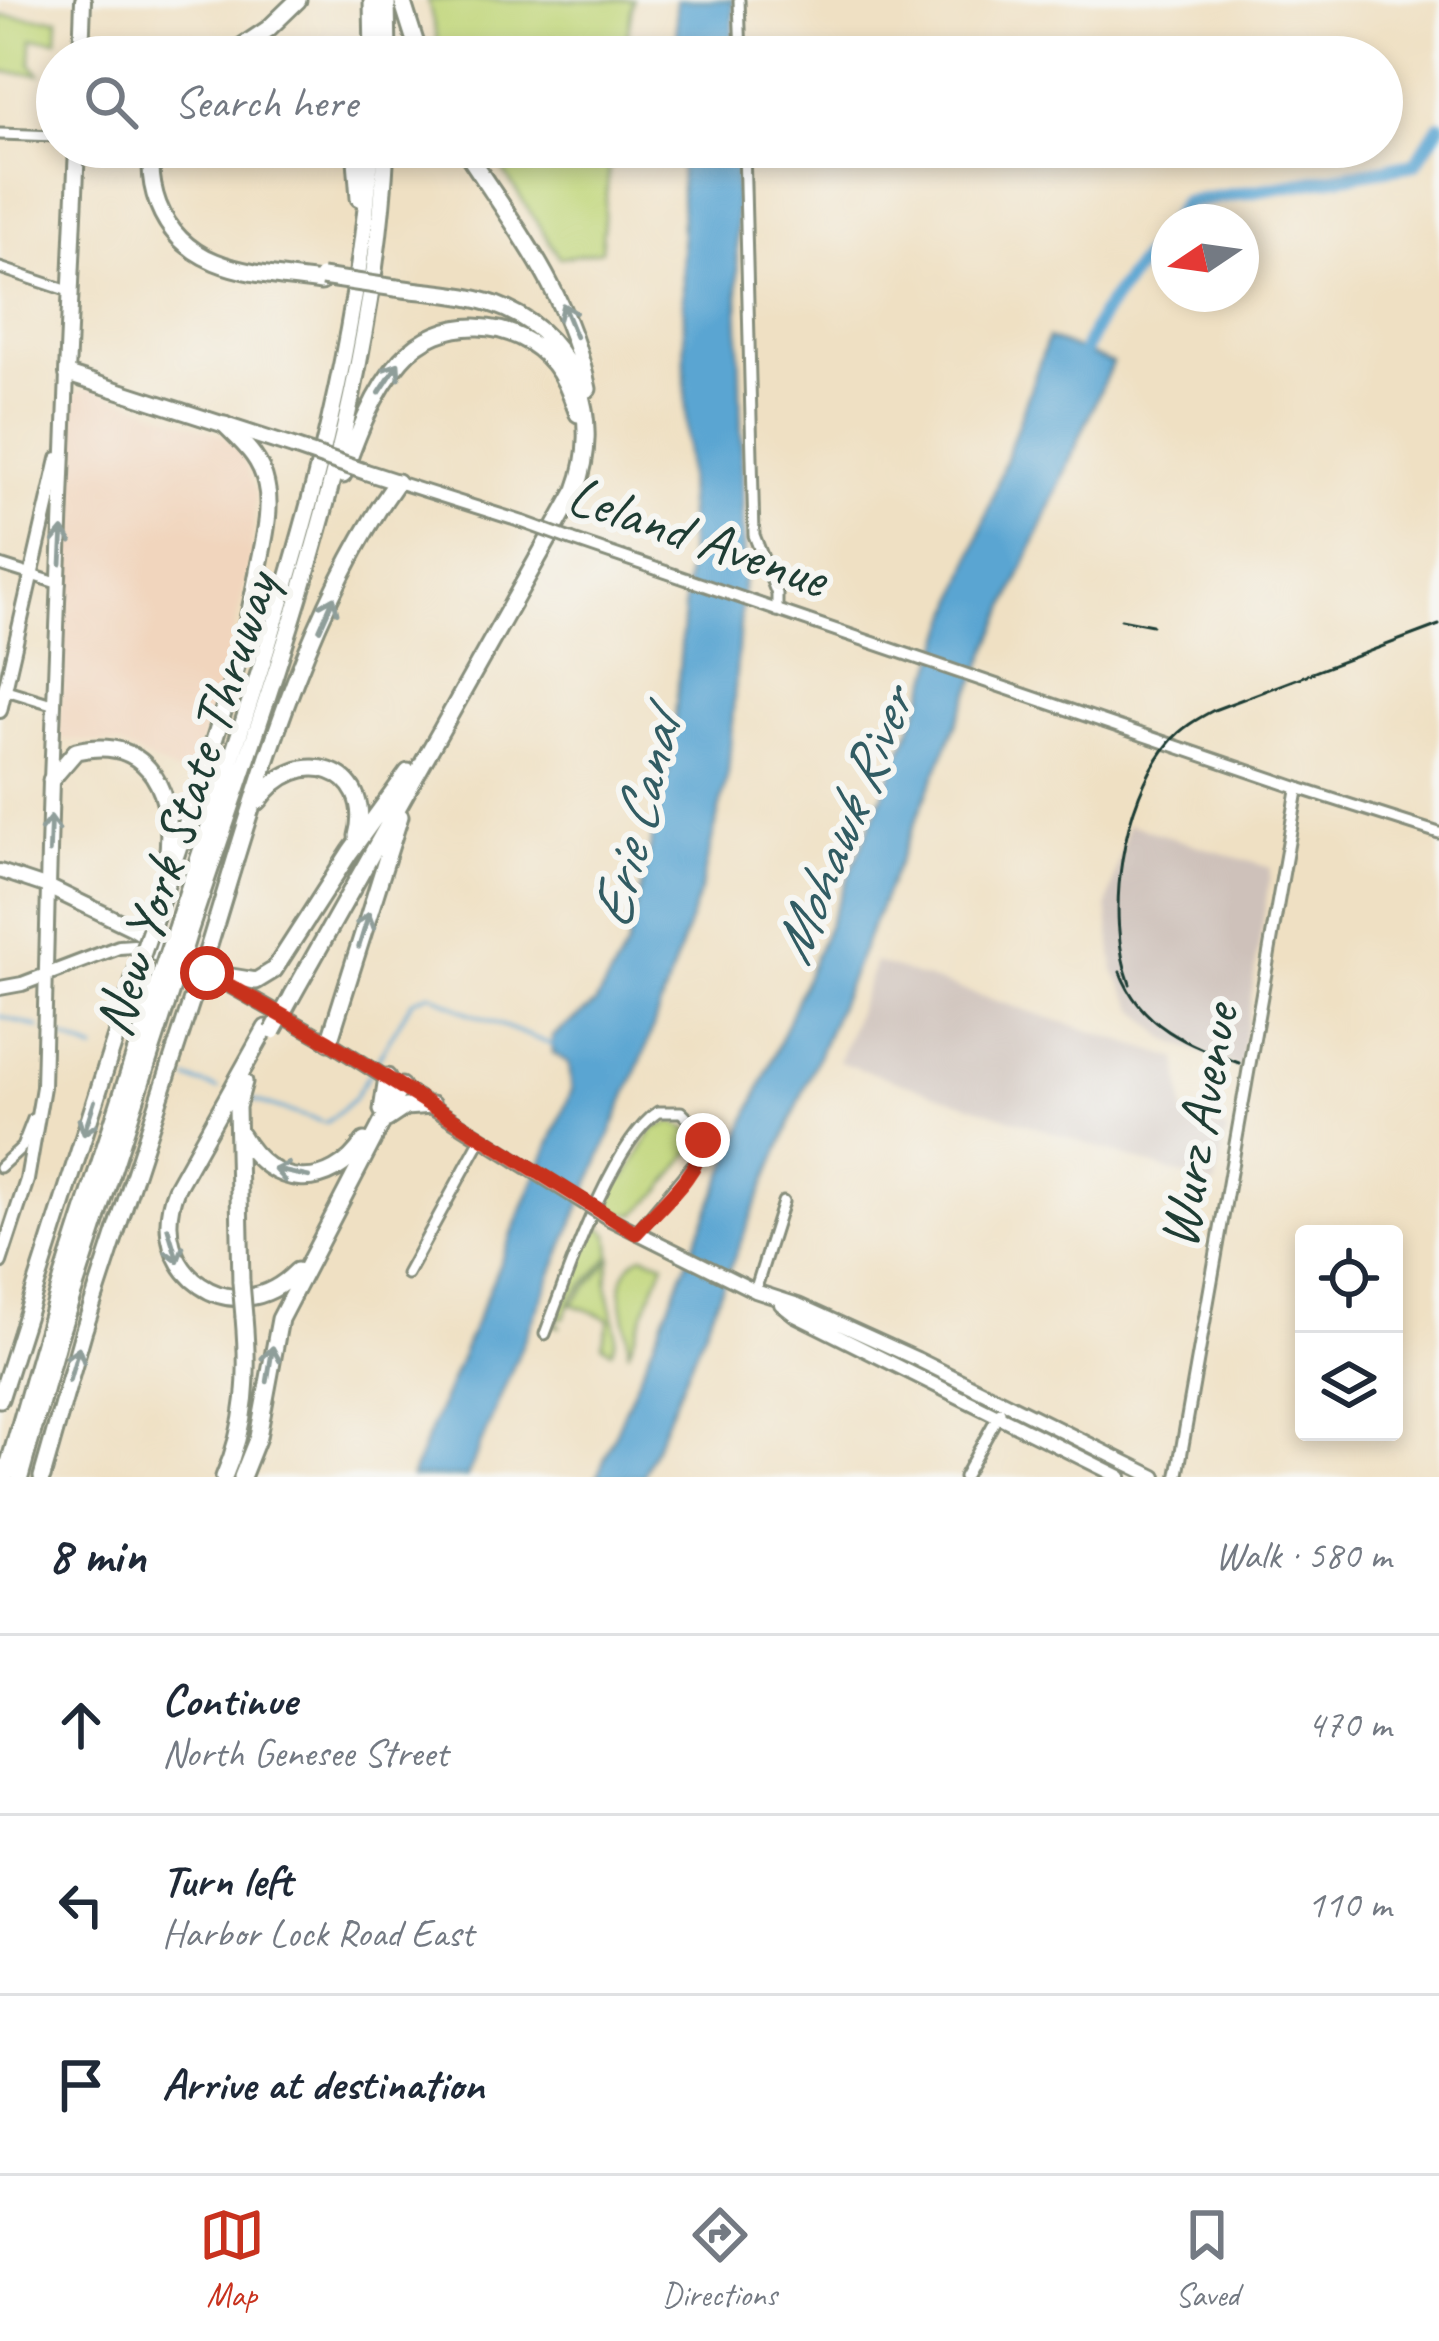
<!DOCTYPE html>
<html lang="en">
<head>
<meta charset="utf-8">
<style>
	:root { --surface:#fff; --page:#f2f2f3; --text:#1f2937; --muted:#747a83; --line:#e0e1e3; --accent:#c8321e }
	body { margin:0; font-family:Caveat,sans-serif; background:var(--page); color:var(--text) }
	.controls { position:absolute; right:36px; bottom:36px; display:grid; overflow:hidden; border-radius:12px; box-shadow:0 6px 18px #0003 }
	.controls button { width:108px; height:108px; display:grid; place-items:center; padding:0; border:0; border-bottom:3px solid var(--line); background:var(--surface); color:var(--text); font:60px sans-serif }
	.compass { position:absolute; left:1151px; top:204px; width:108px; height:108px; border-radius:50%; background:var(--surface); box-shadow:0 6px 18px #0003; rotate:257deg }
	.stop { position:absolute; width:36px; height:36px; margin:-27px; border:9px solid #c8321e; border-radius:50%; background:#fff }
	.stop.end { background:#c8321e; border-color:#fff; box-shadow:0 3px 12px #0008 }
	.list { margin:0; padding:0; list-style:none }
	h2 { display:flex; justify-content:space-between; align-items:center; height:156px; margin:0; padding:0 48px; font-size:51px }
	h2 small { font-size:39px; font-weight:400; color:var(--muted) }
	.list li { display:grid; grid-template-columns:78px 1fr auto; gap:36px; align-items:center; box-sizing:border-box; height:180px; padding:0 48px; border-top:3px solid var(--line) }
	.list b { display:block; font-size:45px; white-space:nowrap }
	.list p { margin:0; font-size:39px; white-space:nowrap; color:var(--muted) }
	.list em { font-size:39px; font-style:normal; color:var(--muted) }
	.icon { flex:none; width:66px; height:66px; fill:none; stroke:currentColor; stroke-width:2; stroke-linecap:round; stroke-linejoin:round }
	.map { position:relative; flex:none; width:1439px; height:1477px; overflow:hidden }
	.search { position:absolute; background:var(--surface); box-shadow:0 6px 18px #0003; left:36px; right:36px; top:36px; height:132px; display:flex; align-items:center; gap:30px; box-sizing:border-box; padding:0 42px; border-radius:66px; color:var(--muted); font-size:45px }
	.sheet { height:696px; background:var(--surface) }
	nav { display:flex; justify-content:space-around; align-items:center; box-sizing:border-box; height:168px; border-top:3px solid var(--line); background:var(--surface); font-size:33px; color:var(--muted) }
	nav a { display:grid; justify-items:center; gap:6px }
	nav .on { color:var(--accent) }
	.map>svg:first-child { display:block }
	.built { fill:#f1d5bd }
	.industrial { fill:#cec1ba }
	.green { fill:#c0d578; stroke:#708956; stroke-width:3 }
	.water { fill:#5aa5d2; stroke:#3c7183; stroke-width:3 }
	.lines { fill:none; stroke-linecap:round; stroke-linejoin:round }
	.stream { stroke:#5aa5d2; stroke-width:3 }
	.river { stroke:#5aa5d2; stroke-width:14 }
	.minor-casing { stroke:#878e7c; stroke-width:15 }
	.tertiary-casing { stroke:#878e7c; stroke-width:16 }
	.secondary-casing { stroke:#878e7c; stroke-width:18 }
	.primary-casing { stroke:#878e7c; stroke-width:20 }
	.trunk-casing { stroke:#878e7c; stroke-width:20 }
	.motorway-casing { stroke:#878e7c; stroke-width:21 }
	.minor { stroke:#fff; stroke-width:9 }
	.tertiary { stroke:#fff; stroke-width:10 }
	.secondary { stroke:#fff; stroke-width:12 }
	.primary { stroke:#fff; stroke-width:14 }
	.trunk { stroke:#fff; stroke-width:14 }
	.motorway { stroke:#fff; stroke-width:15 }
	.rail { stroke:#1f3d34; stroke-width:3 }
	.tertiary-bridge-casing { stroke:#878e7c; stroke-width:16; stroke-linecap:butt }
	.secondary-bridge-casing { stroke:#878e7c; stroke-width:18; stroke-linecap:butt }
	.primary-bridge-casing { stroke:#878e7c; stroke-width:20; stroke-linecap:butt }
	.motorway-bridge-casing { stroke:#878e7c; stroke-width:21; stroke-linecap:butt }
	.tertiary-bridge { stroke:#fff; stroke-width:10 }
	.secondary-bridge { stroke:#fff; stroke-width:12 }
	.primary-bridge { stroke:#fff; stroke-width:14 }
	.motorway-bridge { stroke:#fff; stroke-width:15 }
	.oneway { stroke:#8f9e9a }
	.route { stroke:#c8321e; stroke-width:15 }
	.labels { text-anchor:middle; stroke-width:12; stroke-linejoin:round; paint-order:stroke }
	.street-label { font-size:57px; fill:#1f3d34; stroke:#f6f6f2 }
	.water-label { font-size:60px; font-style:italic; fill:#315c63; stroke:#f6f6f2 }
</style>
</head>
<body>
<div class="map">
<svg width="1439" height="1477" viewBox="0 0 1439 1477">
	<rect width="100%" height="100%" fill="#f6f6f2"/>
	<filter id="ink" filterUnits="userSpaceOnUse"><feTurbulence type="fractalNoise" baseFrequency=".00833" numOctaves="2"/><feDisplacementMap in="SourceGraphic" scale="24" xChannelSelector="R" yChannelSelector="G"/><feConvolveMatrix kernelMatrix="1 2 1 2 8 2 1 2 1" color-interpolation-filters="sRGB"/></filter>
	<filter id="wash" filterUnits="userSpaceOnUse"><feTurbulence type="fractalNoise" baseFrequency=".004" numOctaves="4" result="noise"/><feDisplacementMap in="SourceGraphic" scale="48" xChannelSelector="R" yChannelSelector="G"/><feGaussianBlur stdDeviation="2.7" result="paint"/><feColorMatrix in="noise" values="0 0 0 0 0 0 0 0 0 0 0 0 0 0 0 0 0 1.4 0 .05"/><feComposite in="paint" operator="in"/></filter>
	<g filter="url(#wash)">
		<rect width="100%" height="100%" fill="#efe0c3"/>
		<!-- built -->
		<path class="built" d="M91,388L224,436L241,452L256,494L251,557L229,653L189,779L117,744L59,739L74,393Z"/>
		<!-- industrial -->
		<path class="industrial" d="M1128,824L1271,868L1240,1068L1166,1039L1136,1009L1114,971L1107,906Z
			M875,962L1178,1059L1184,1115L1227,1130L1215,1186L839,1062Z"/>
		<!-- green -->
		<path class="green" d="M428,0H633L624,57H441Z
			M0,16L58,19L57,40L32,39L31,64L40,74L0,72Z
			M488,147H611L601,251L560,258Z
			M673,1122L689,1130L692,1150L662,1190L636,1214L619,1213L603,1202L616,1181L626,1177L654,1128Z
			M593,1222L609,1234L611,1255L572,1298L564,1318L558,1317L556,1323L561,1327L554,1325L558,1311Z
			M642,1255L664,1263L628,1353C632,1320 603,1279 642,1255Z
			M612,1257C596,1297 628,1326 611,1351L602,1344L610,1319L572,1304Z"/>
		<!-- water -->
		<path class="water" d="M676,0H733L734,57H677Z
			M680,147H735L744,573L728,773L700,891L644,1053L467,1477H411L572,1090L569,1063L553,1053L552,1037L595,1004L627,947L672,755L689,550Z
			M1048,338L1112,363L959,717L643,1477H597L918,711Z"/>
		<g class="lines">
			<!-- stream -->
			<path class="stream" d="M0,1016L39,1028
				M47,1031L95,1051
				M375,1064L412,1001L430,993L464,1011L555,1046
				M188,1079L218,1089
				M249,1099L326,1123L354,1099L370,1072"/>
			<!-- river -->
			<path class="river" d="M1171,222L1184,203L1415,164L1439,126
				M1078,365L1101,315L1169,224"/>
		</g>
	</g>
	<g filter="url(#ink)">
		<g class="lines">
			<defs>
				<path id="minor" d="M739,0L741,57
					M0,134L57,136
					M744,147L754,535L777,594V611
					M0,268L69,291
					M0,565L60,584
					M3,689L55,705
					M1298,788L1439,833
					M0,1167L22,1147L33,1119
					M407,1274L482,1137
					M755,1291L783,1202
					M545,1334C566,1279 611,1143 658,1112H681L700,1131V1156L636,1233
					M964,1477L1000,1412"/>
				<path id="tertiary" d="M397,482L523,522
					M572,540L1298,788L1177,1477"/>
				<path id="secondary" d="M0,711L58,459
					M51,780L67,374
					M0,871L48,887L43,1087L27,1180L0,1262
					M213,976L329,1042L521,1163
					M0,988L22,984L119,947L134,946L172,961
					M610,1219L755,1291L798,1305L917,1359L1155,1477
					M781,1304L795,1315L1120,1477"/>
				<path id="primary" d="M81,57L83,0
					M77,147L67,374L293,447
					M366,472L397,482"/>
				<path id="trunk" d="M51,780L48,887L133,928L207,973"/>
				<path id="motorway" d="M372,0L373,57
					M387,0L388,57
					M402,0L420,57
					M226,57L268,29L298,0
					M153,147C149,167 151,185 158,204C185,274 258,273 321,282
					M355,147L359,198
					M463,147C517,231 567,289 588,389
					M343,475C357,436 373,392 401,360C441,314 516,317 554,364C566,379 571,396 578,414
					M51,780L76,751C152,733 176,798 167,859
					M259,801C298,742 375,768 357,836
					M152,926C191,807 237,689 259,566C264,540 272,509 266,484C261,458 243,443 225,425
					M175,931C257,675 355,418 371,147
					M188,935C273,678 372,421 386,147
					M208,949C254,799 305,610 397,482
					M207,973L256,981L274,970L350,852L408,772
					M292,996L576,490C602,421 578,341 506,309C473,294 432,293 396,288
					M266,1028L176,1189C143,1272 234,1336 297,1271
					M329,1042L400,816
					M382,1110L387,1077
					M387,1119L405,1107L432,1105
					M241,1135C271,1189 330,1193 364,1141
					M241,1282L237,1107L244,1082
					M0,1399L138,967
					M5,1477L63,1277L160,976
					M20,1477L58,1340L174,981
					M42,1477L83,1333L194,993
					M224,1477C247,1424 249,1374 244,1317
					M242,1477L258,1437L280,1319L401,1086"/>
			</defs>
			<!-- minor casing -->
			<use href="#minor" class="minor-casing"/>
			<!-- tertiary casing -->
			<use href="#tertiary" class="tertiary-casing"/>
			<!-- secondary casing -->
			<use href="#secondary" class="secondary-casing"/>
			<!-- primary casing -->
			<use href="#primary" class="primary-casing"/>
			<!-- trunk casing -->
			<use href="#trunk" class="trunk-casing"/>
			<!-- motorway casing -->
			<use href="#motorway" class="motorway-casing"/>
			<!-- minor -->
			<use href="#minor" class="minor"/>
			<!-- tertiary -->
			<use href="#tertiary" class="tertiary"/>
			<!-- secondary -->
			<use href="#secondary" class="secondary"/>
			<!-- primary -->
			<use href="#primary" class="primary"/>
			<!-- trunk -->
			<use href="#trunk" class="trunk"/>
			<!-- motorway -->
			<use href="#motorway" class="motorway"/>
			<!-- rail -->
			<path class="rail" d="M1121,619L1152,625
				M1120,972C1141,1027 1189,1045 1239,1063
				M1130,984C1104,916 1122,800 1169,743C1181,728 1197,719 1214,710L1439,625"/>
			<defs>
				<path id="tertiary-bridge" d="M523,522L572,540"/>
				<path id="secondary-bridge" d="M521,1163L610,1219"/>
				<path id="primary-bridge" d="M293,447L366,472"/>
				<path id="motorway-bridge" d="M322,277L396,288
					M138,967L152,926
					M160,976L175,931
					M174,981L188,935
					M194,993L208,949
					M273,1031L292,996
					M241,1282L244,1317"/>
			</defs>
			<!-- tertiary-bridge casing -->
			<use href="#tertiary-bridge" class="tertiary-bridge-casing"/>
			<!-- secondary-bridge casing -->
			<use href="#secondary-bridge" class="secondary-bridge-casing"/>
			<!-- primary-bridge casing -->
			<use href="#primary-bridge" class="primary-bridge-casing"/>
			<!-- motorway-bridge casing -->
			<use href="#motorway-bridge" class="motorway-bridge-casing"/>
			<!-- tertiary-bridge -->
			<use href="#tertiary-bridge" class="tertiary-bridge"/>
			<!-- secondary-bridge -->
			<use href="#secondary-bridge" class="secondary-bridge"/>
			<!-- primary-bridge -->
			<use href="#primary-bridge" class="primary-bridge"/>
			<!-- motorway-bridge -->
			<use href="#motorway-bridge" class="motorway-bridge"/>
		</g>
		<!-- one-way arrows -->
		<defs><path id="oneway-shaft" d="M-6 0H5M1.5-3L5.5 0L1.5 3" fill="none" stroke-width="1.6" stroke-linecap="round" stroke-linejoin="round" transform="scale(3)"/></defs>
		<g class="oneway">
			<use href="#oneway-shaft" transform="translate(569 320) rotate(-112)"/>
			<use href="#oneway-shaft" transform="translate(389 378) rotate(-57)"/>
			<use href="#oneway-shaft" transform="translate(62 546) rotate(-87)"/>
			<use href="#oneway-shaft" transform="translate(327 613) rotate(-66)"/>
			<use href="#oneway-shaft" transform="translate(50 834) rotate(-88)"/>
			<use href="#oneway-shaft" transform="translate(364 930) rotate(-73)"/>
			<use href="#oneway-shaft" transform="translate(89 1118) rotate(108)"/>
			<use href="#oneway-shaft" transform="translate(291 1173) rotate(-168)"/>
			<use href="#oneway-shaft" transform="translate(173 1245) rotate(73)"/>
			<use href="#oneway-shaft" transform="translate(74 1364) rotate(-74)"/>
			<use href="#oneway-shaft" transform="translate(270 1364) rotate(-81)"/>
		</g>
	</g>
	<g class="lines" filter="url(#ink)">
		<!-- route -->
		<path class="route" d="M207,973L329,1042L636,1233C658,1207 699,1176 703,1140"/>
	</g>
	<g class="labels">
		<!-- street labels -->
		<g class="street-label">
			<text transform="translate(698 535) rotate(19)" y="20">Leland Avenue</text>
			<text transform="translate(184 804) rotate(-72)" y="20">New York State Thruway</text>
			<text transform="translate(1197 1126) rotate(-80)" y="20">Wurz Avenue</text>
		</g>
		<!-- water labels -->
		<g class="water-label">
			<text transform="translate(634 822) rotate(-76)" y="21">Erie Canal</text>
			<text transform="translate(841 826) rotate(-68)" y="21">Mohawk River</text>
		</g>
	</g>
</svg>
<div class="controls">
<button><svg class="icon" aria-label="locate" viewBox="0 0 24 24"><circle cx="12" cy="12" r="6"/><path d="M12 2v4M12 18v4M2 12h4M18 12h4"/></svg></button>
<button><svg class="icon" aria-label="layers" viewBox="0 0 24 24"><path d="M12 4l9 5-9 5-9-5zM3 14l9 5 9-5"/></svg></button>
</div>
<svg class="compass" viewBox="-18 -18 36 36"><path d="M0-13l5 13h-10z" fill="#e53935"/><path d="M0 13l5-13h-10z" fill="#747a83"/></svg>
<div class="stop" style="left:207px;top:973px"></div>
<div class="stop end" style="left:703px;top:1140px"></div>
<div class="search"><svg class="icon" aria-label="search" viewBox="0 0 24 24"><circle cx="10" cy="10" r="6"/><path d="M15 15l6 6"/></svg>Search here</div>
</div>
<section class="sheet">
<h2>8 min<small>Walk · 580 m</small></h2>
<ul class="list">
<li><svg class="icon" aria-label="ahead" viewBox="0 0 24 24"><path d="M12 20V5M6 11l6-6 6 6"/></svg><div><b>Continue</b><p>North Genesee Street</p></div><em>470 m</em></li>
<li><svg class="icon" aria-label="left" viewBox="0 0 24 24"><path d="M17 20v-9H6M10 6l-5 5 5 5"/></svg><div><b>Turn left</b><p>Harbor Lock Road East</p></div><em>110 m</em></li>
<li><svg class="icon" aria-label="arrive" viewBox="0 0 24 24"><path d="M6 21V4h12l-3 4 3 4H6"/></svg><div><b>Arrive at destination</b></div></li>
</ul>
</section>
<nav>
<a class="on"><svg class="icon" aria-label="map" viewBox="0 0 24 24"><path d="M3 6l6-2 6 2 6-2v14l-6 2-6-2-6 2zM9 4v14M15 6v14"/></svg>Map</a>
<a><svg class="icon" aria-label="directions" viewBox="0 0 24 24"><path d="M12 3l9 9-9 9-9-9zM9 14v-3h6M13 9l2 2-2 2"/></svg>Directions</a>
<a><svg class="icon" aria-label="saved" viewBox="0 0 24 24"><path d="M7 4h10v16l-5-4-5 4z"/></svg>Saved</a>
</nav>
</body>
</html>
